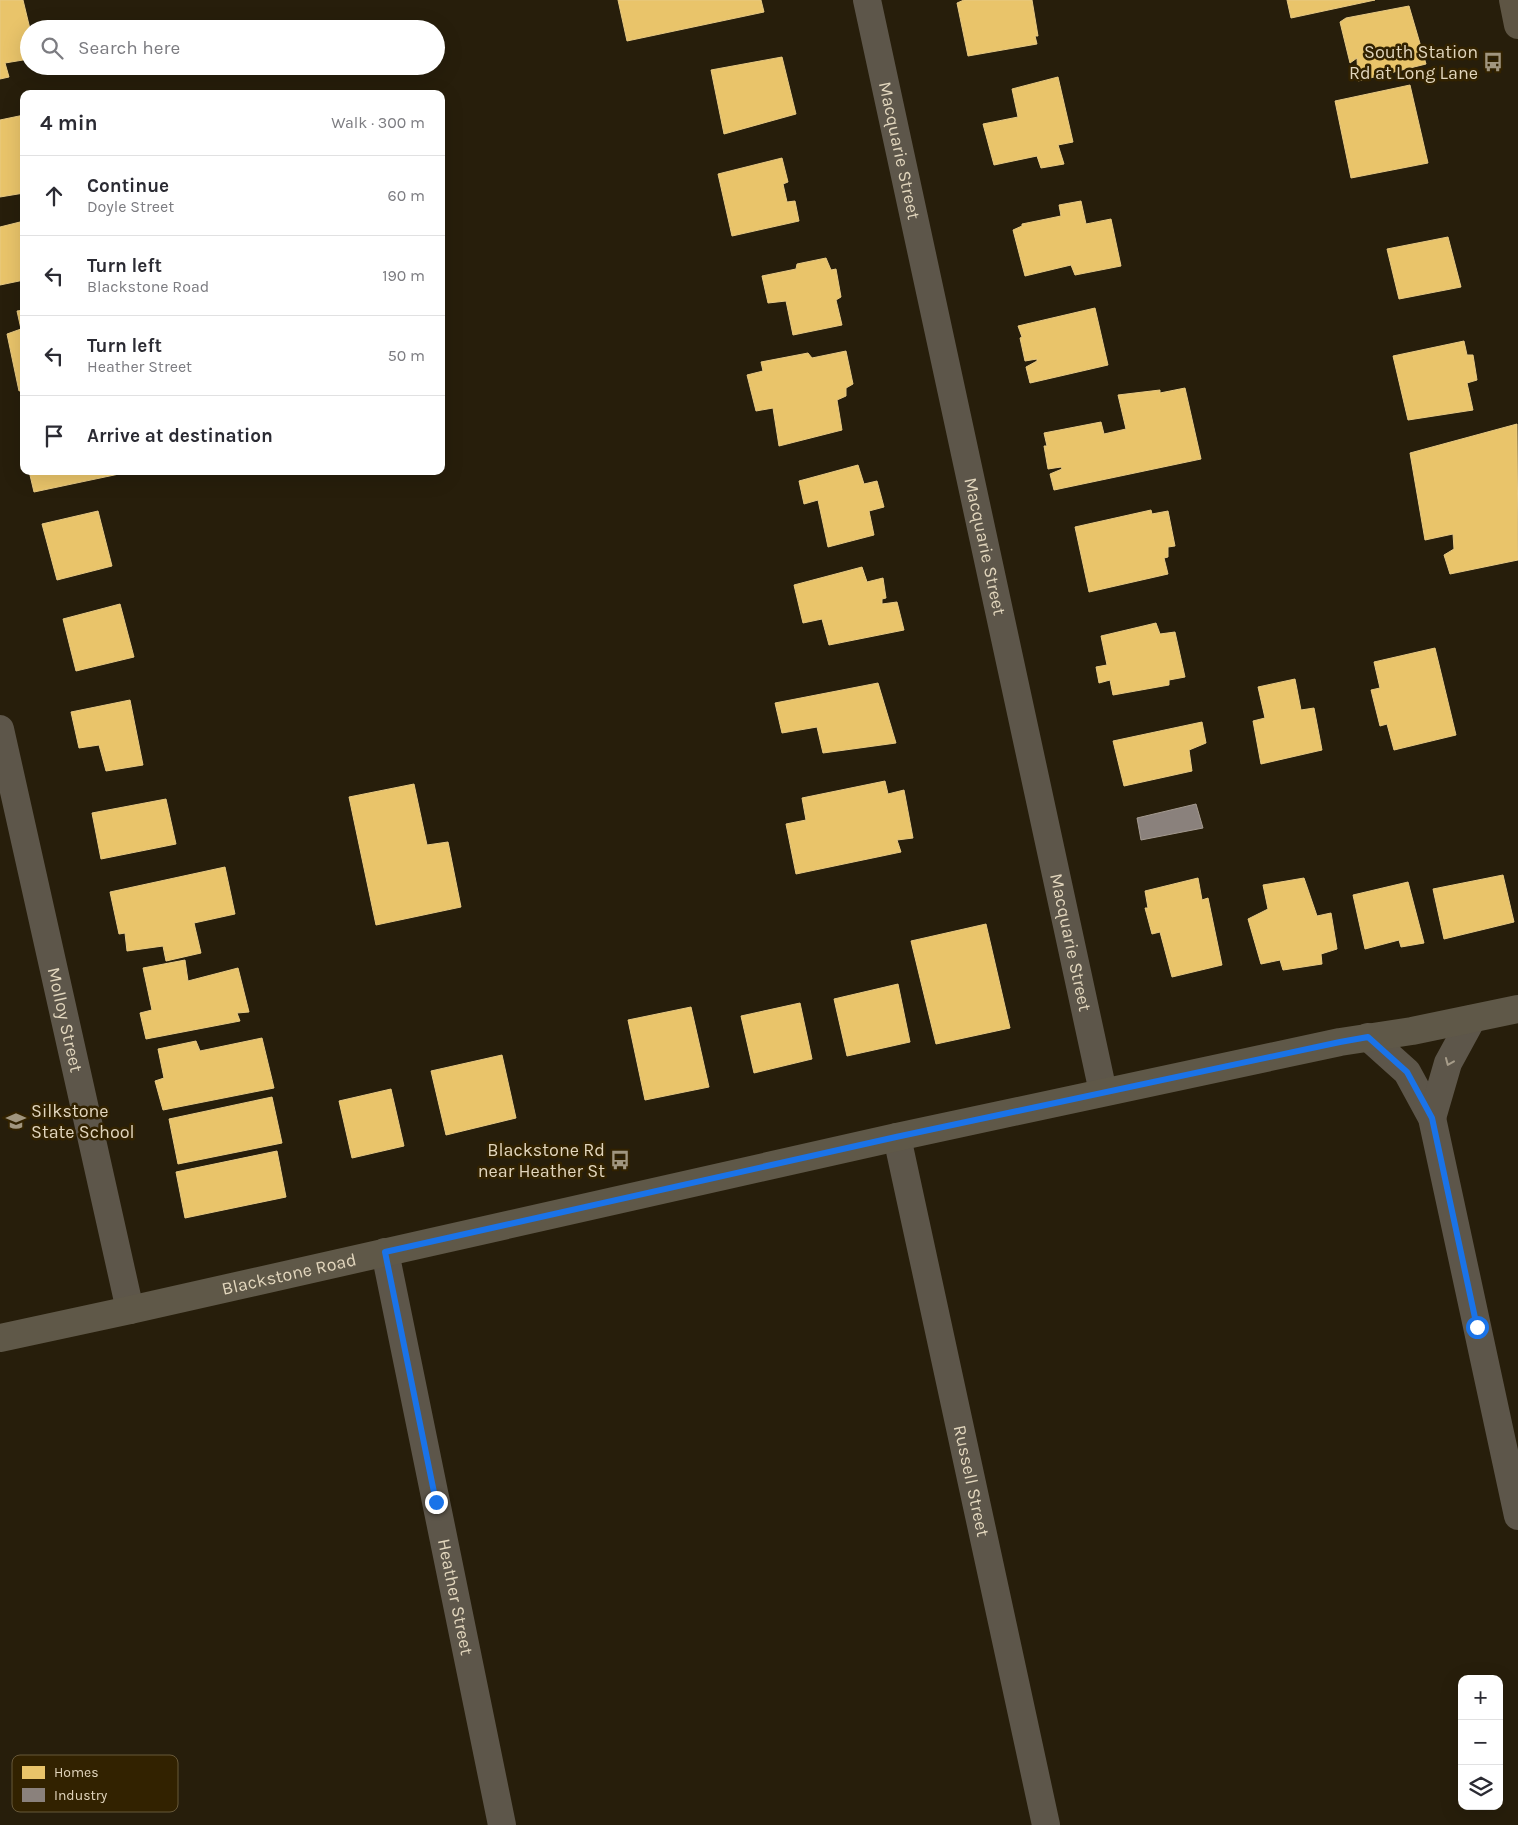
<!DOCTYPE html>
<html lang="en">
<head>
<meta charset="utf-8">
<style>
	:root { --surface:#fff; --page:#f2f2f3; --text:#2b2b33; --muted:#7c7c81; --line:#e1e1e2 }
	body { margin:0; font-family:Karla,sans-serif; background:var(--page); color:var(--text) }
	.controls { position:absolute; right:15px; bottom:15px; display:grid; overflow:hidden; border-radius:10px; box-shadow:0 5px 20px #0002 }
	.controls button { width:45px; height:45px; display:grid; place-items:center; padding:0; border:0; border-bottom:1px solid var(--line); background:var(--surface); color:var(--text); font:25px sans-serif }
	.stop { position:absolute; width:15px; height:15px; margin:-11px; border:4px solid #1a73e8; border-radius:50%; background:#fff }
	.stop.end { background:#1a73e8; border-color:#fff; box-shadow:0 1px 5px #0008 }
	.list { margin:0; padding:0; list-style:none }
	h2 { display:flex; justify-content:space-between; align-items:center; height:65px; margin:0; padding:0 20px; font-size:21px }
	h2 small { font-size:16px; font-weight:400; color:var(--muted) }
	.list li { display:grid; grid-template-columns:32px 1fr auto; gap:15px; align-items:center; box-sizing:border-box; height:80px; padding:0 20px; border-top:1px solid var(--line) }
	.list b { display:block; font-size:19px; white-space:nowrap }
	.list p { margin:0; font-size:16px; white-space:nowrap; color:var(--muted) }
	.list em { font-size:16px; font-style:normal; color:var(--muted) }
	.icon { flex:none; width:28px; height:28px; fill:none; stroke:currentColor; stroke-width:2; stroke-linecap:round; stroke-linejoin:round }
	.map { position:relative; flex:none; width:1518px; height:1825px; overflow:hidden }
	.search { position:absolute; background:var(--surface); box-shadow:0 5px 20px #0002; left:20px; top:20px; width:425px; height:55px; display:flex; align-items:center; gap:12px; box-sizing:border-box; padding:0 18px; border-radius:28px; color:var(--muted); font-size:19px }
	.panel { position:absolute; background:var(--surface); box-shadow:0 5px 20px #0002; left:20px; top:90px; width:425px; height:385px; border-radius:10px }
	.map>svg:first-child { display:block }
	.homes { fill:#e9c46a; stroke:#e7c983 }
	.industry { fill:#8a817c; stroke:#a49a90 }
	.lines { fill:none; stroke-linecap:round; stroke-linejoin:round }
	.minor { stroke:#5d564a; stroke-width:28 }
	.secondary { stroke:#5f5848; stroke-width:28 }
	.primary { stroke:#5e5544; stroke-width:28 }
	.oneway { stroke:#a69c89 }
	.route { stroke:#1a73e8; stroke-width:6 }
	.labels { text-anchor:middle; stroke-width:5; stroke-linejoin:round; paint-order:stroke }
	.poi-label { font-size:18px; fill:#e2d6bd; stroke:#322200; text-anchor:end }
	.street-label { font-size:18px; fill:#e2d6bd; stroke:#322200 }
	.key { fill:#322200; stroke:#675839; stroke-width:1 }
	.key-label { font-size:14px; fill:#e2d6bd }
</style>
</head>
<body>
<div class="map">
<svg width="1518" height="1825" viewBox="0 0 1518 1825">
	<rect width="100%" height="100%" fill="#271e0b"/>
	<!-- homes -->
	<path class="homes" d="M0,0H23L30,29L29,59L5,63L9,77L0,79Z
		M618,0H761L764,12L627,41Z
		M964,0H1032L1038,36H1035L1037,44L968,56L957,3Z
		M1287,0H1375L1291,18Z
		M1409,6L1426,64L1358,81L1357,58L1350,63L1340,22L1346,18Z
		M782,57L796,114L724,134L711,70Z
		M1058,77L1073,142L1058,145L1064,164L1041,168L1037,156L994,165L983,124L1018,117L1012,89Z
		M1410,85L1428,163L1351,178L1335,101Z
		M24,115V193L0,197V120Z
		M782,158L788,182L783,184L787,202L795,201L799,221L732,236L718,174Z
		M1081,201L1086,224L1111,219L1121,266L1075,275L1071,265L1025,276L1013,230L1022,226V224L1061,216L1059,205Z
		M24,221V280L0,285V227Z
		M1448,237L1461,287L1399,299L1387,249Z
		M826,258L831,270L836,269L841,297L836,300L842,325L793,335L786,301L768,303L762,276L796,269L797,264Z
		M1095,308L1108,365L1030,383L1026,367L1037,361V359L1025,361L1020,338L1022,337L1018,326Z
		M24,310V390L19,391L7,334L21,329L17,311Z
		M1464,341L1467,355H1473L1477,380L1467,383L1473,410L1408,420L1393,356Z
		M846,351L853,384L846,388V396L837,400L842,430L779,446L773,408L756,411L747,375L763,371L761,362L808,353L812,358Z
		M1185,388L1201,459L1054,490L1050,474L1062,469L1061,467L1048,469L1044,446H1047L1044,433L1101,422L1104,434L1126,429L1118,395L1160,390V393Z
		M1517,424L1518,560L1450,574L1444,555L1454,549L1453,534L1425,540L1410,453Z
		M858,465L864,484L877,481L884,507L869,511L874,535L828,547L818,500L804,504L799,481Z
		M29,471H118L119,474L34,492Z
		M1151,510L1152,514L1168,511L1175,546L1168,547V557L1164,558L1168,574L1089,592L1075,527Z
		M98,511L112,566L57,580L42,524Z
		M862,567L867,582L883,578L886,598L882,599V604L897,602L904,630L829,645L822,619L803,623L794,585Z
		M120,604L134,657L76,671L63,619Z
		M1156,623L1160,634L1175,632L1185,677L1169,680V685L1113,695L1110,680L1099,683L1096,667L1107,665L1101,636Z
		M1435,648L1456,735L1394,750L1387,724L1380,726L1371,690L1380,688L1374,662Z
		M1295,679L1301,710L1314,708L1322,750L1261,764L1253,721L1265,718L1258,687Z
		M878,683L896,743L823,753L817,727L782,733L775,703Z
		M130,700L143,765L106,771L99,745L79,748L71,712Z
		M1202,722L1206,743L1189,750L1192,771L1124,786L1113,741Z
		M885,781L888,794L904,790L913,838L897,840L901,852L796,874L786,824L806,820L802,798Z
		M414,784L427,845L448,842L461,907L376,925L349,797Z
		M166,799L176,844L101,859L92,813Z
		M225,867L235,914L194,923L201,953L166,961L163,946L127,951L125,933L119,934L110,892Z
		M1503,875L1514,922L1444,939L1433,889Z
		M1198,878L1202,900L1208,898L1222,965L1172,977L1160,932L1152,934L1145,908H1148L1145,891Z
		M1304,878L1317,916L1331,913L1337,949L1321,954L1322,964L1283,970L1280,960L1261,964L1248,919L1268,909L1263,885Z
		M1408,882L1424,943L1401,947L1399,940L1365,949L1353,895Z
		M986,924L1010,1028L936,1044L911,941Z
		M185,960L188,981L238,968L249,1012L237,1013L240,1021L146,1039L140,1013L152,1010L143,968Z
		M898,984L910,1042L847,1056L834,999Z
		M800,1003L812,1059L754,1073L741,1016Z
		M691,1007L709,1087L645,1100L628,1020Z
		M262,1038L274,1088L163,1110L155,1081L164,1078L158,1049L196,1041L200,1051Z
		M502,1055L516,1118L446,1135L431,1071Z
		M391,1089L404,1146L352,1158L339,1101Z
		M272,1097L282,1143L178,1164L169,1119Z
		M277,1151L286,1197L185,1218L176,1172Z"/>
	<!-- industry -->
	<path class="industry" d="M1196,804L1203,828L1141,840L1137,818Z"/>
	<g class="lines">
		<!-- minor -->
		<g class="minor">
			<path id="s1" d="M867,0L1103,1092"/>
			<path id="s2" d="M0,729L130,1310"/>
			<path d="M1368,1037L1407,1072L1432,1118L1518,1516"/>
			<path d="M1432,1118L1448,1063L1472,1019"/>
			<path id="s3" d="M897,1137L1046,1825"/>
			<path id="s4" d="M385,1252L502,1825"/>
		</g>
		<!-- secondary -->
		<path class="secondary" id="s5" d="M0,1338L130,1310L897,1137L1340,1042L1412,1031L1518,1009"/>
		<!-- primary -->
		<path class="primary" d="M1513,0L1518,25"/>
	</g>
	<!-- one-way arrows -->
	<defs><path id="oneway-chevron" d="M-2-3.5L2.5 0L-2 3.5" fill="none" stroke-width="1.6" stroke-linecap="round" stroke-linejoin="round" transform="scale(1.25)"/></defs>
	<use class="oneway" href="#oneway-chevron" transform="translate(1449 1062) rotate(113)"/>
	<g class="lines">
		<!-- route -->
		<path class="route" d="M436,1502L385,1252L896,1137L1340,1042L1368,1037L1407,1072L1432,1118L1477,1327"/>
	</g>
	<!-- icons -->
	<defs>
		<symbol id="bus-bare" viewBox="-9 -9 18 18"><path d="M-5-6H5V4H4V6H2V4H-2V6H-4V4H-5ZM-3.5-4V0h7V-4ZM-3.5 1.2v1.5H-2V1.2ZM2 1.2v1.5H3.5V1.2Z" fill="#a1967f" stroke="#322200" stroke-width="2.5" paint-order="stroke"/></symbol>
		<symbol id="school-bare" viewBox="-9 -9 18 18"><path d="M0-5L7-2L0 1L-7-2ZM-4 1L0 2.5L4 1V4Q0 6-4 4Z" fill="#a1967f" stroke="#322200" stroke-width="2.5" paint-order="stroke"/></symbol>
	</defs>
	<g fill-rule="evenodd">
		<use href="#bus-bare" x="1479" y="48" width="28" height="28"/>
		<use href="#school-bare" x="2" y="1107" width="28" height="28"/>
		<use href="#bus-bare" x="606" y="1146" width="28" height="28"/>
	</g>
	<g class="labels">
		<!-- poi labels -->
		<g class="poi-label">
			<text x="1478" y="58">South Station<tspan x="1478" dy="21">Rd at Long Lane</tspan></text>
			<text x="31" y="1117" text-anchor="start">Silkstone<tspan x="31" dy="21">State School</tspan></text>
			<text x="605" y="1156">Blackstone Rd<tspan x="605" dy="21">near Heather St</tspan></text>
		</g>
		<!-- street labels -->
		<g class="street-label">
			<text dy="6" stroke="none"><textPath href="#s1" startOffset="154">Macquarie Street</textPath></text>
			<text dy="6" stroke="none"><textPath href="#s1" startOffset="559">Macquarie Street</textPath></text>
			<text dy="6" stroke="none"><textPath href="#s1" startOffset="964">Macquarie Street</textPath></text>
			<text dy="6" stroke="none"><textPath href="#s2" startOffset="298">Molloy Street</textPath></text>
			<text dy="6" stroke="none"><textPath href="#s5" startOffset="296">Blackstone Road</textPath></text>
			<text dy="6" stroke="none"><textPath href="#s3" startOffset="352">Russell Street</textPath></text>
			<text dy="6" stroke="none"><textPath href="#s4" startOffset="352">Heather Street</textPath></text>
		</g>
	</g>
	<!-- legend -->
	<rect x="12" y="1755" width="166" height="57" rx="8" class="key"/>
	<rect x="22" y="1766" width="23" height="13" fill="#e9c46a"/>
	<rect x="22" y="1788" width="23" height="14" fill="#8a817c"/>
	<g class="key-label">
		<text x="54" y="1777">Homes</text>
		<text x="54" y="1800">Industry</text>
	</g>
</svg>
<div class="controls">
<button>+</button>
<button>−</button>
<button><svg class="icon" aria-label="layers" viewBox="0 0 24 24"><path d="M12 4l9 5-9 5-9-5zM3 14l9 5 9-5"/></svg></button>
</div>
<div class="stop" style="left:1477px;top:1327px"></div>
<div class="stop end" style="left:436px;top:1502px"></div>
<div class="search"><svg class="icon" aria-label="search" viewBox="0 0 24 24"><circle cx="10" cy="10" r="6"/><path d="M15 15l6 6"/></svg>Search here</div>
<section class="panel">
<h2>4 min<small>Walk · 300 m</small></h2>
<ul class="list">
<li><svg class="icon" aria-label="ahead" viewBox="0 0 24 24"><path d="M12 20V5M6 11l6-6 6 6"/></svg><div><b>Continue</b><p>Doyle Street</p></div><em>60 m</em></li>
<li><svg class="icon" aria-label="left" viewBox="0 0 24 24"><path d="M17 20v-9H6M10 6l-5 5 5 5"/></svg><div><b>Turn left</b><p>Blackstone Road</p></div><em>190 m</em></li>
<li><svg class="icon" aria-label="left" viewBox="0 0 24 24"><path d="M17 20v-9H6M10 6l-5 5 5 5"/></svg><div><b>Turn left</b><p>Heather Street</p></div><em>50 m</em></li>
<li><svg class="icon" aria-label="arrive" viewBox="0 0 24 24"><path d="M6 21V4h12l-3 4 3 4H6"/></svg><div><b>Arrive at destination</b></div></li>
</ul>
</section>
</div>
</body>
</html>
